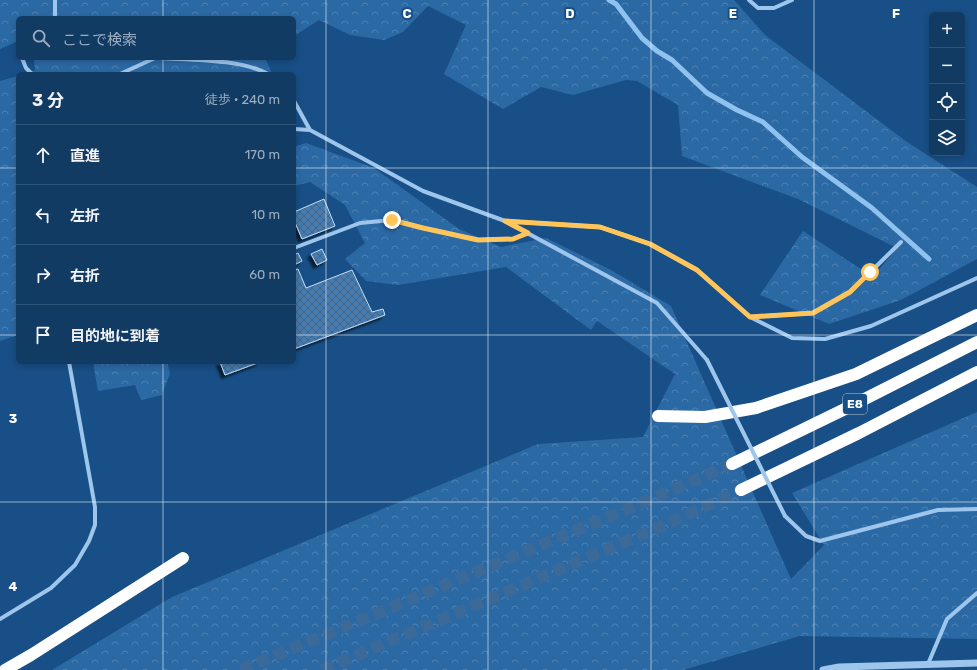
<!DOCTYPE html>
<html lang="ja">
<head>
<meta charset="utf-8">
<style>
	:root { --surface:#123b64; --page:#1f466d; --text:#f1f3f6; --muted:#9cadbf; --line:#315578 }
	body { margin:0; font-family:Rubik,"Noto Sans JP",sans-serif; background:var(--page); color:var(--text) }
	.controls { position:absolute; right:12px; top:12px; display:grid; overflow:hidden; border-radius:6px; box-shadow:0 2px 6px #0003 }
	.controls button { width:36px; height:36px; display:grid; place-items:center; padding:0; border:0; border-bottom:1px solid var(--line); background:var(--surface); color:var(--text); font:20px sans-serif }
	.stop { position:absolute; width:12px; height:12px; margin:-9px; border:3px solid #ffc55a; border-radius:50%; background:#fff }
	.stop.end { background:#ffc55a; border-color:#fff; box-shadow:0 1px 4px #0008 }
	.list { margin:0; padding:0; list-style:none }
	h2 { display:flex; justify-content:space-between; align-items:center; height:52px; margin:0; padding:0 16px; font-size:17px }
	h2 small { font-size:13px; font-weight:400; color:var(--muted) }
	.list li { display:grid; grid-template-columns:26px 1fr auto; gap:12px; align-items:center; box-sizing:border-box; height:60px; padding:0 16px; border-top:1px solid var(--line) }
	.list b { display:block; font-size:15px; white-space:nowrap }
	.list em { font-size:13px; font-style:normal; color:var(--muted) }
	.icon { flex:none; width:22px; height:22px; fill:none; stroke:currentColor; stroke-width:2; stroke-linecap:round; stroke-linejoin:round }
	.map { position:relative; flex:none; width:977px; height:670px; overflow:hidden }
	.search { position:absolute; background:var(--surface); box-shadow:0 2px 6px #0003; left:16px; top:16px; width:280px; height:44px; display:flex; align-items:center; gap:10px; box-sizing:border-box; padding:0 14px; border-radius:6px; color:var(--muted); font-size:15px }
	.panel { position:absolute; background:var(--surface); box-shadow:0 2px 6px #0003; left:16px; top:72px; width:280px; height:292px; border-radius:6px }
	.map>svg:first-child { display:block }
	.forest { fill:url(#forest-crowns) }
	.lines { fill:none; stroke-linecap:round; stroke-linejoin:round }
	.stream { stroke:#90c2ef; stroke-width:5 }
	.building { fill:url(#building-cross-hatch); stroke:#c3dff9; filter:url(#shadow) }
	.motorway-tunnel { stroke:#3b6998; stroke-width:12; stroke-dasharray:12 6; stroke-linecap:butt }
	.minor { stroke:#9ec6ed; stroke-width:4 }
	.tertiary { stroke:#9ec6ed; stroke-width:7 }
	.motorway { stroke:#fff; stroke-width:12 }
	.minor-bridge { stroke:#9ec6ed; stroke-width:4 }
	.route { stroke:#ffc55a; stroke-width:5 }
	.grid { fill:none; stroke:#fff; stroke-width:1; stroke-opacity:0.55 }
	.labels { text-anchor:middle; stroke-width:4; stroke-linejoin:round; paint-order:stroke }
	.shield { fill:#184f86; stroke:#bacadb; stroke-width:1 }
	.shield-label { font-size:12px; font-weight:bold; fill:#fff }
	.grid-label { font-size:13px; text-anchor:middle; font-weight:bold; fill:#fff; stroke:#184f86; stroke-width:4; stroke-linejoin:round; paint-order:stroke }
</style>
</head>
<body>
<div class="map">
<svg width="977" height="670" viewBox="0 0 977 670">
	<defs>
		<pattern id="forest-crowns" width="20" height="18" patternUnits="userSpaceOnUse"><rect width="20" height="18" fill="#2b69a4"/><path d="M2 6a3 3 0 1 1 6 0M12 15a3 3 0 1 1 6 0" fill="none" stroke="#4b80b2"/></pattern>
		<pattern id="building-cross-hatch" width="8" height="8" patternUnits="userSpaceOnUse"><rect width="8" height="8" fill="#447bb1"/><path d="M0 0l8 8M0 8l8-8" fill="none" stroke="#48647e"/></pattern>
		<filter id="shadow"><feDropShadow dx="-3.5" dy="3.5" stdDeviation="1" flood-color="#0009"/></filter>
	</defs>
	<rect width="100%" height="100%" fill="#184f86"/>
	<!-- forest -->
	<path class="forest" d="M0,0H734L765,35L907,142L977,187V259L901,300L829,324L760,295L803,231L873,277L897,248L798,199L682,156L678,105L637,81L626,80L573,95L541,87L503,109L444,74L466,25L428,6L403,32L384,40L350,35L319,20L294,36V18H18V41L0,49Z
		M34,58H265L272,74H24L35,70Z
		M18,76V335L0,341V81Z
		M306,143L374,168L459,229L501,247L546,238L611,270L671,306L791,579L824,545L792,493L977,412V639L800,636L683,670H52L172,597L538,444L643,437L675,374L597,321L591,330L506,267L398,285L366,281L345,259L365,243L345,205L310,182L294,186V147Z
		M93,362H167L170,373L162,395L141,400L135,385L98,391Z"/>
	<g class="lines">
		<!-- stream -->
		<path class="stream" d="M609,0L616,4L642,38L657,51L672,60L707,93L737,110L763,122L802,157L872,208L929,259"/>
	</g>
	<!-- building -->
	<path class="building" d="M324,199L335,226L302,239L294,220V212Z
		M322,249L327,260L317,265L311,254Z
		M298,253L302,261L294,265V255Z
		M298,269L306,288L352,270L372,312L383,309L385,315L294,349V270Z
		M220,362H260L225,375Z"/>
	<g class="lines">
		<!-- motorway-tunnel -->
		<path class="motorway-tunnel" d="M241,670L649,500L732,464
			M322,670L662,526L741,490"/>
		<!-- minor -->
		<path class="minor" d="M749,0L758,8H774L792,0
			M53,18L55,17V0
			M22,58L26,68L32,74
			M160,58C191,60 241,59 268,74
			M120,74L155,58
			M294,101L310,130
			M294,129L310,130L423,191L505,221L657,303L707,360
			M505,221L600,227L650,244L697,270L750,317L792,338L825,339L871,326L977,278
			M294,248L360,223L392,220L423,228L478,240L513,239L528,233
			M750,317L813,313L850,292L901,242
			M785,516L806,536L820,541L938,510L977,509
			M0,619L51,588L75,565L89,541L95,525V507L69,362
			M928,664L947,619L977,593"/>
		<!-- tertiary -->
		<path class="tertiary" d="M823,670L839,667L977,663"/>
		<!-- motorway -->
		<path class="motorway" d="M658,416L705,417L756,408L856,374L977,315
			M732,464L847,408L977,342
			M741,490L859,433L977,372
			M5,670L31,655L183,558"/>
		<!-- minor-bridge -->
		<path class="minor-bridge" d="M707,360L785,516"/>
	</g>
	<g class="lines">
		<!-- route -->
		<path class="route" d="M392,220L423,228L478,240L513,239L528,233L505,221L600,227L650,244L697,270L750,317L813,313L850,292L870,272"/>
	</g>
	<!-- grid -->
	<path class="grid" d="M163,0V18M326,0V670M488,0V670M651,0V670M814,0V670M163,58V74M0,168H18M294,168H977M0,335H18M294,335H977M163,362V670M0,502H977"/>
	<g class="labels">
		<!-- shield labels -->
		<rect class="shield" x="843" y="394" width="24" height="20" rx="3"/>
		<g class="shield-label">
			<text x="855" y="408">E8</text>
		</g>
	</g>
	<g class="grid-label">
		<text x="407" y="18">C</text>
		<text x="570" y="18">D</text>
		<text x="733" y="18">E</text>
		<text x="896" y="18">F</text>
		<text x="13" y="423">3</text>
		<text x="13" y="591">4</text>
	</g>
</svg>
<div class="controls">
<button>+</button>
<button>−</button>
<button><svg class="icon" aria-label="locate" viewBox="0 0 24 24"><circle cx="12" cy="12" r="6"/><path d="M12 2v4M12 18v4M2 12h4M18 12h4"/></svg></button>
<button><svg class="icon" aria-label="layers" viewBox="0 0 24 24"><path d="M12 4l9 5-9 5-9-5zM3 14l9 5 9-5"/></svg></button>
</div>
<div class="stop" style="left:870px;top:272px"></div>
<div class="stop end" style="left:392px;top:220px"></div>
<div class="search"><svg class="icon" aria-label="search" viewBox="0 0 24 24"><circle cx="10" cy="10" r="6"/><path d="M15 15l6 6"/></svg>ここで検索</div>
<section class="panel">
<h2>3 分<small>徒歩 · 240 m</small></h2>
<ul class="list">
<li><svg class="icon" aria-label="ahead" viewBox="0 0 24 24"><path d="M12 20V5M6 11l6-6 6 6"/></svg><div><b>直進</b></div><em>170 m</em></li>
<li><svg class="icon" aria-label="left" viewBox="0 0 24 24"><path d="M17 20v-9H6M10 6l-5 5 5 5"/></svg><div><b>左折</b></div><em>10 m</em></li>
<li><svg class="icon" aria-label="right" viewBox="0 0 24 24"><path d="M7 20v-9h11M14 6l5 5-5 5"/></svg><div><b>右折</b></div><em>60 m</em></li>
<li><svg class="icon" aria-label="arrive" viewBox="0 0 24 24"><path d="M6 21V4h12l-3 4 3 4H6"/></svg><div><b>目的地に到着</b></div></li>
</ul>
</section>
</div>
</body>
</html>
